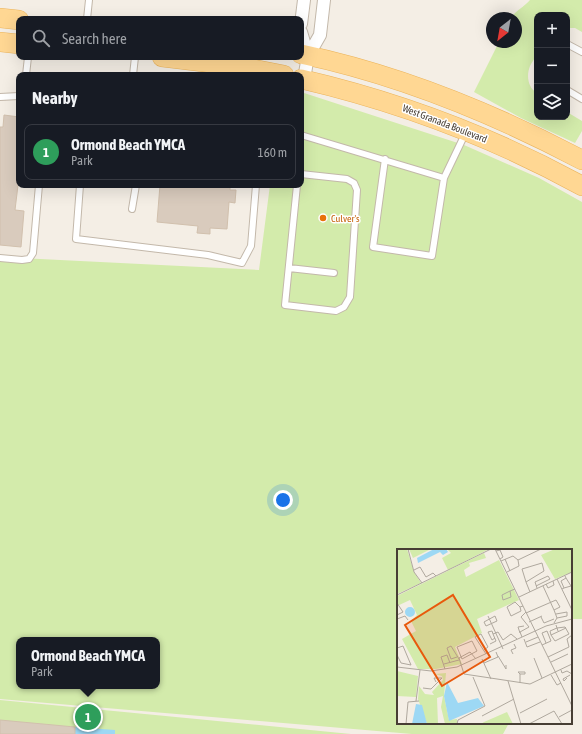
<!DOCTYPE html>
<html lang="en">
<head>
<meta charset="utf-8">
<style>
	:root { --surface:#171b24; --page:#242831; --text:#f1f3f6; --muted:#9ea1a6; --line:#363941; --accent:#ff2011 }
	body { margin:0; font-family:"Asap Condensed",sans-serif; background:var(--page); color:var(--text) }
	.controls { position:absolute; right:12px; top:12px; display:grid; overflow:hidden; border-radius:8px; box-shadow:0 4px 16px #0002 }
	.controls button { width:36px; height:36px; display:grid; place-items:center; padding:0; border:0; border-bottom:1px solid var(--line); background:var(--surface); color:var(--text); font:20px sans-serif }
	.compass { position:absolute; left:486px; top:12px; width:36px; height:36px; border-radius:50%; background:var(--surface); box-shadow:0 4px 16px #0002; rotate:211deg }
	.you { position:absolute; left:283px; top:500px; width:14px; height:14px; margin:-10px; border:3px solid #fff; border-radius:50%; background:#1a73e8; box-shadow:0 0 0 6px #1a73e833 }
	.badge { display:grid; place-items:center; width:26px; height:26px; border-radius:50%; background:var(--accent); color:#fff; font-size:13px; font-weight:700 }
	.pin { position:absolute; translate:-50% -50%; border:2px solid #fff; box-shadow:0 1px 4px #0006 }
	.popup { position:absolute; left:16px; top:637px; width:144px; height:52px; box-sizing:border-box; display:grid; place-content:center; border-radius:8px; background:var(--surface); filter:drop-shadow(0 1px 3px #0005); font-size:13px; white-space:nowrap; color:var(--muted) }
	.popup b { font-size:15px; color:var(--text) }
	.popup::after { content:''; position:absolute; left:50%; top:100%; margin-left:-8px; border:8px solid transparent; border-top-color:var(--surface) }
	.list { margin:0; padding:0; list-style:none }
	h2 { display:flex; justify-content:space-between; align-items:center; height:52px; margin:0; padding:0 16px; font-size:17px }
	h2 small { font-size:13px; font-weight:400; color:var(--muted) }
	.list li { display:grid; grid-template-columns:26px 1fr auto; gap:12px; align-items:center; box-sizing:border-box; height:56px; margin:0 8px 8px; padding:0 8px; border:1px solid var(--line); border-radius:8px }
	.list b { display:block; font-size:15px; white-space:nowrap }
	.list p { margin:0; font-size:13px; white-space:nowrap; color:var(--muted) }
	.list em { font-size:13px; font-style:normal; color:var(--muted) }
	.icon { flex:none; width:22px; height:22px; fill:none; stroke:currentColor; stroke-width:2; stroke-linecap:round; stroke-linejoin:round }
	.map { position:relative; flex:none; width:582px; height:734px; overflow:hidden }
	.search { position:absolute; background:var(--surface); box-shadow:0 4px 16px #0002; left:16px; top:16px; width:288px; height:44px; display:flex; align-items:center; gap:10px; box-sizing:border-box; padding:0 14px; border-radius:8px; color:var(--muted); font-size:15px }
	.panel { position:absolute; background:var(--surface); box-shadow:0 4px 16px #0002; left:16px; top:72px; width:288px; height:116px; border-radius:8px }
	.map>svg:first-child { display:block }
	.green { fill:#d3ebab; fill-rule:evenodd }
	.water { fill:#9dd8f4 }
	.building { fill:#d9cbbd; stroke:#d1c0ad }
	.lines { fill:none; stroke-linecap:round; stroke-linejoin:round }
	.service-casing { stroke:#c3b8aa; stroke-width:8 }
	.minor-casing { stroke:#c3b8aa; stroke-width:14 }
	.primary-casing { stroke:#ebb45c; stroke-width:20 }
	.service { stroke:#fff; stroke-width:6 }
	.minor { stroke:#fff; stroke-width:12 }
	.primary { stroke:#ffd793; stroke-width:19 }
	.food-dot { fill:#e8710a; stroke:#fff; stroke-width:1.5 }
	.labels { text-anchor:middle; stroke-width:3; stroke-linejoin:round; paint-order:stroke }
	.street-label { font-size:10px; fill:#473e34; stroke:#fff }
	.food-label { font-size:10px; fill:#c56008; stroke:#fff; text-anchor:start }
	.inset-road { fill:none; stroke:#afa89e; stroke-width:1 }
	.view { fill:#e8590c; fill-opacity:0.15; stroke:#e8590c; stroke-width:2 }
	.inset-edge { fill:none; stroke:#473e34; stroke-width:2 }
</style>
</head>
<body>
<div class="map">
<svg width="582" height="734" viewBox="0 0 582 734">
	<rect width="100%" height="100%" fill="#f4eee5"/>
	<!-- green -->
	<path class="green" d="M530,0H582V32L575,28H567V15H537C537,27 539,40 537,52C536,57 532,62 530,66C526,76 528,88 537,93V117H567V112L582,121V131L575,143L521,118L474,92L499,42H516V18H511C515,11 524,7 530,0Z
		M301,92L464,145L539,178L582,202V619H571V550H398V723H509L503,734H412L0,699V257L259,270L270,185H301ZM19,640H157V686H19Z
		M0,700L351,734H0Z"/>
	<!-- water -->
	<path class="water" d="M75,727L115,730V734H74Z"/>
	<!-- building -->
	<path class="building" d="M4,115L19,117V177L15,210L24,211L21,247L0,245V127H3Z
		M160,185H230V190H236L235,203L229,202L227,229L210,228V234L197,233L198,226L157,222Z
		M0,720L75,727V734H0Z"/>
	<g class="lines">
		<defs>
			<path id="service" d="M87,19L89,0
				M567,44L582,52
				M26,75L28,57
				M133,75L135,57
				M567,90L582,99
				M0,97L19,96
				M301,135L444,178
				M385,159L373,247L432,256L444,178L465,134
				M80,185L76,239L208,255L242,263L251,246L256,185
				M297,185L285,305L336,311L344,307L350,297L357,190L354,183L347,179L301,174
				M132,209L136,185
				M0,258L22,260L29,259L33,253L39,185
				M289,268L334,273"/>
			<path id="minor" d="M301,24L304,0
				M301,32L308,56
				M304,79L308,56L320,35L324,0"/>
			<path id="primary" d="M0,18L19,20
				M0,42L19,44
				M301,54C400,75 493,113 582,160
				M162,57L237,66L284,75
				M301,79C400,102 493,137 582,186"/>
		</defs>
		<!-- service casing -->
		<use href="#service" class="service-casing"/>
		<!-- minor casing -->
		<use href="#minor" class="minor-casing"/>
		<!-- primary casing -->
		<use href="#primary" class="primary-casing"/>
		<!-- service -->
		<use href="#service" class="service"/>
		<!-- minor -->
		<use href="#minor" class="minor"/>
		<!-- primary -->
		<use href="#primary" class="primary"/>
	</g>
	<!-- markers -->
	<circle class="food-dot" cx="323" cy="218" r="4"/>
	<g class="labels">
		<!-- street labels -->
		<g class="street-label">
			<text transform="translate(445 123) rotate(21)" y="4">West Granada Boulevard</text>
		</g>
		<!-- food labels -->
		<g class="food-label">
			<text x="331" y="222">Culver's</text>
		</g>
	</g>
	<!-- overview -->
	<g transform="translate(397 549)">
		<rect width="175" height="175" fill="#f4eee5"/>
		<path d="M0,0H10L17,23L24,34L0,45ZM12,0H34L16,9ZM50,0H92L51,21L45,9L54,4ZM158,0H175V23L158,30L144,6ZM87,4L89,9L72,14L73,17L67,21L69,28L102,11L122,51L80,70L85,84L58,98L65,115L39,120H21L5,90L19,82L14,72L20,66L13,51L0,57V47ZM0,122L21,127L19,148L0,147ZM49,124L47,147L52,171L60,170V175H48L44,158L46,147L40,149L41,175H30L21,150L22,137L28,145L37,146L35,143L46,131L45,127L38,125ZM110,163L116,175H84L87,173Z" fill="#d3ebab"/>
		<path d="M37,0H49L51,3L46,6L43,3L21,14L20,9ZM8 63a5 5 0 1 1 10 0a5 5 0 1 1-10 0ZM50,133L61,154L81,149L87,157L52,172L47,147ZM19,155L25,156L30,175H15Z" fill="#9dd8f4"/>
		<path class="inset-road" d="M11,0L17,23L25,34M98,0L175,157M99,2L103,1L106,8L103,10M108,10L113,22M104,12L116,7L121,11L144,0M17,21L23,18L29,28L36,24L39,27M110,23L122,17L121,11M160,30L175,61M129,33L125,20L145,14L147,22L129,33L133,43M149,35L151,39L157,36L156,32M139,37L153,30L151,27L138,33L140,39M146,37L157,61M167,39L174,37L169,29M165,40L167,39L164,32L169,29L168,27M113,42L114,48L106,51L105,46L113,42L118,40M0,46L94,0M122,48L175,23M0,54L6,63L0,66M123,58L118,53L110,58L114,67L124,62L123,58L126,57M129,64L159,51L163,58L157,61L160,69L157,74M159,65L170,63V67L160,69M91,67L106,100M98,67L100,72L89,77L87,73ZM144,68L147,74L157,70M0,70L8,67L11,71M132,73L145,67M159,76L160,79L153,82L154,86L169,79L168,78L160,79L161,82M123,84L121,78L127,77M96,85L95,82L91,83L95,91L98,89M154,86L158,92L172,85L168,78M125,88L123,83L132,78L124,68L129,63M127,90L130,98L143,93M75,92L80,102L65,110L60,98ZM129,93L141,88M93,95L99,92L96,85L101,83L106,91L114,85L120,90M145,96L154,92L150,82L145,84L149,94M0,99L6,97L14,116L4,114L0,106M87,101L91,98L84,85L78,88L89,105M116,105L114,101L119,99L117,95M101,107L109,120V116M60,108L54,110L50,99L54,97L62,110M151,108L172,98L170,90L175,86M137,109L145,129M79,110L73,103L62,109L67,125L133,135L175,115M85,110L94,130M154,113L171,105M87,114L101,108L99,103M47,115L62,111M0,118L34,122L60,118L149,77L175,70M48,120L44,108L50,106L53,114M164,121L165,124L170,122L175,125M154,126L160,136L164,134M170,129L167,132L166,130L173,126M111,132L124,175M123,134V125L121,123H128V125H123M26,139L34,140L45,129H37L39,133M19,152L23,121M123,164L150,150M85,167L117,150M162,168L175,161M9,175L11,153L22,152M60,175L61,171L88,157L76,128M132,175L157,162L165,175"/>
		<path class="view" d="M56,46L93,108L45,137L8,76Z"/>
		<rect width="175" height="175" class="inset-edge"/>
	</g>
</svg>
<div class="controls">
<button>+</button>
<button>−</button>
<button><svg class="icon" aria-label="layers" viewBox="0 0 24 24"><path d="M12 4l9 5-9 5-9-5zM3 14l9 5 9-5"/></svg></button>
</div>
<svg class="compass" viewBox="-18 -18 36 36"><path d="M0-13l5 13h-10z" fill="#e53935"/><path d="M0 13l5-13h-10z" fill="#9ea1a6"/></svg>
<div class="you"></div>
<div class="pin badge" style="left:88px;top:717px;background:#2e9e5b">1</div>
<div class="popup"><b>Ormond Beach YMCA</b>Park</div>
<div class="search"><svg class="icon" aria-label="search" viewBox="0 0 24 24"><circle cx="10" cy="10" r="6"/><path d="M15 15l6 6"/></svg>Search here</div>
<section class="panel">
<h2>Nearby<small></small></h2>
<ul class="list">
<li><span class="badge" style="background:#2e9e5b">1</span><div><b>Ormond Beach YMCA</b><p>Park</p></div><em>160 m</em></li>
</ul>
</section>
</div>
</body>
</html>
